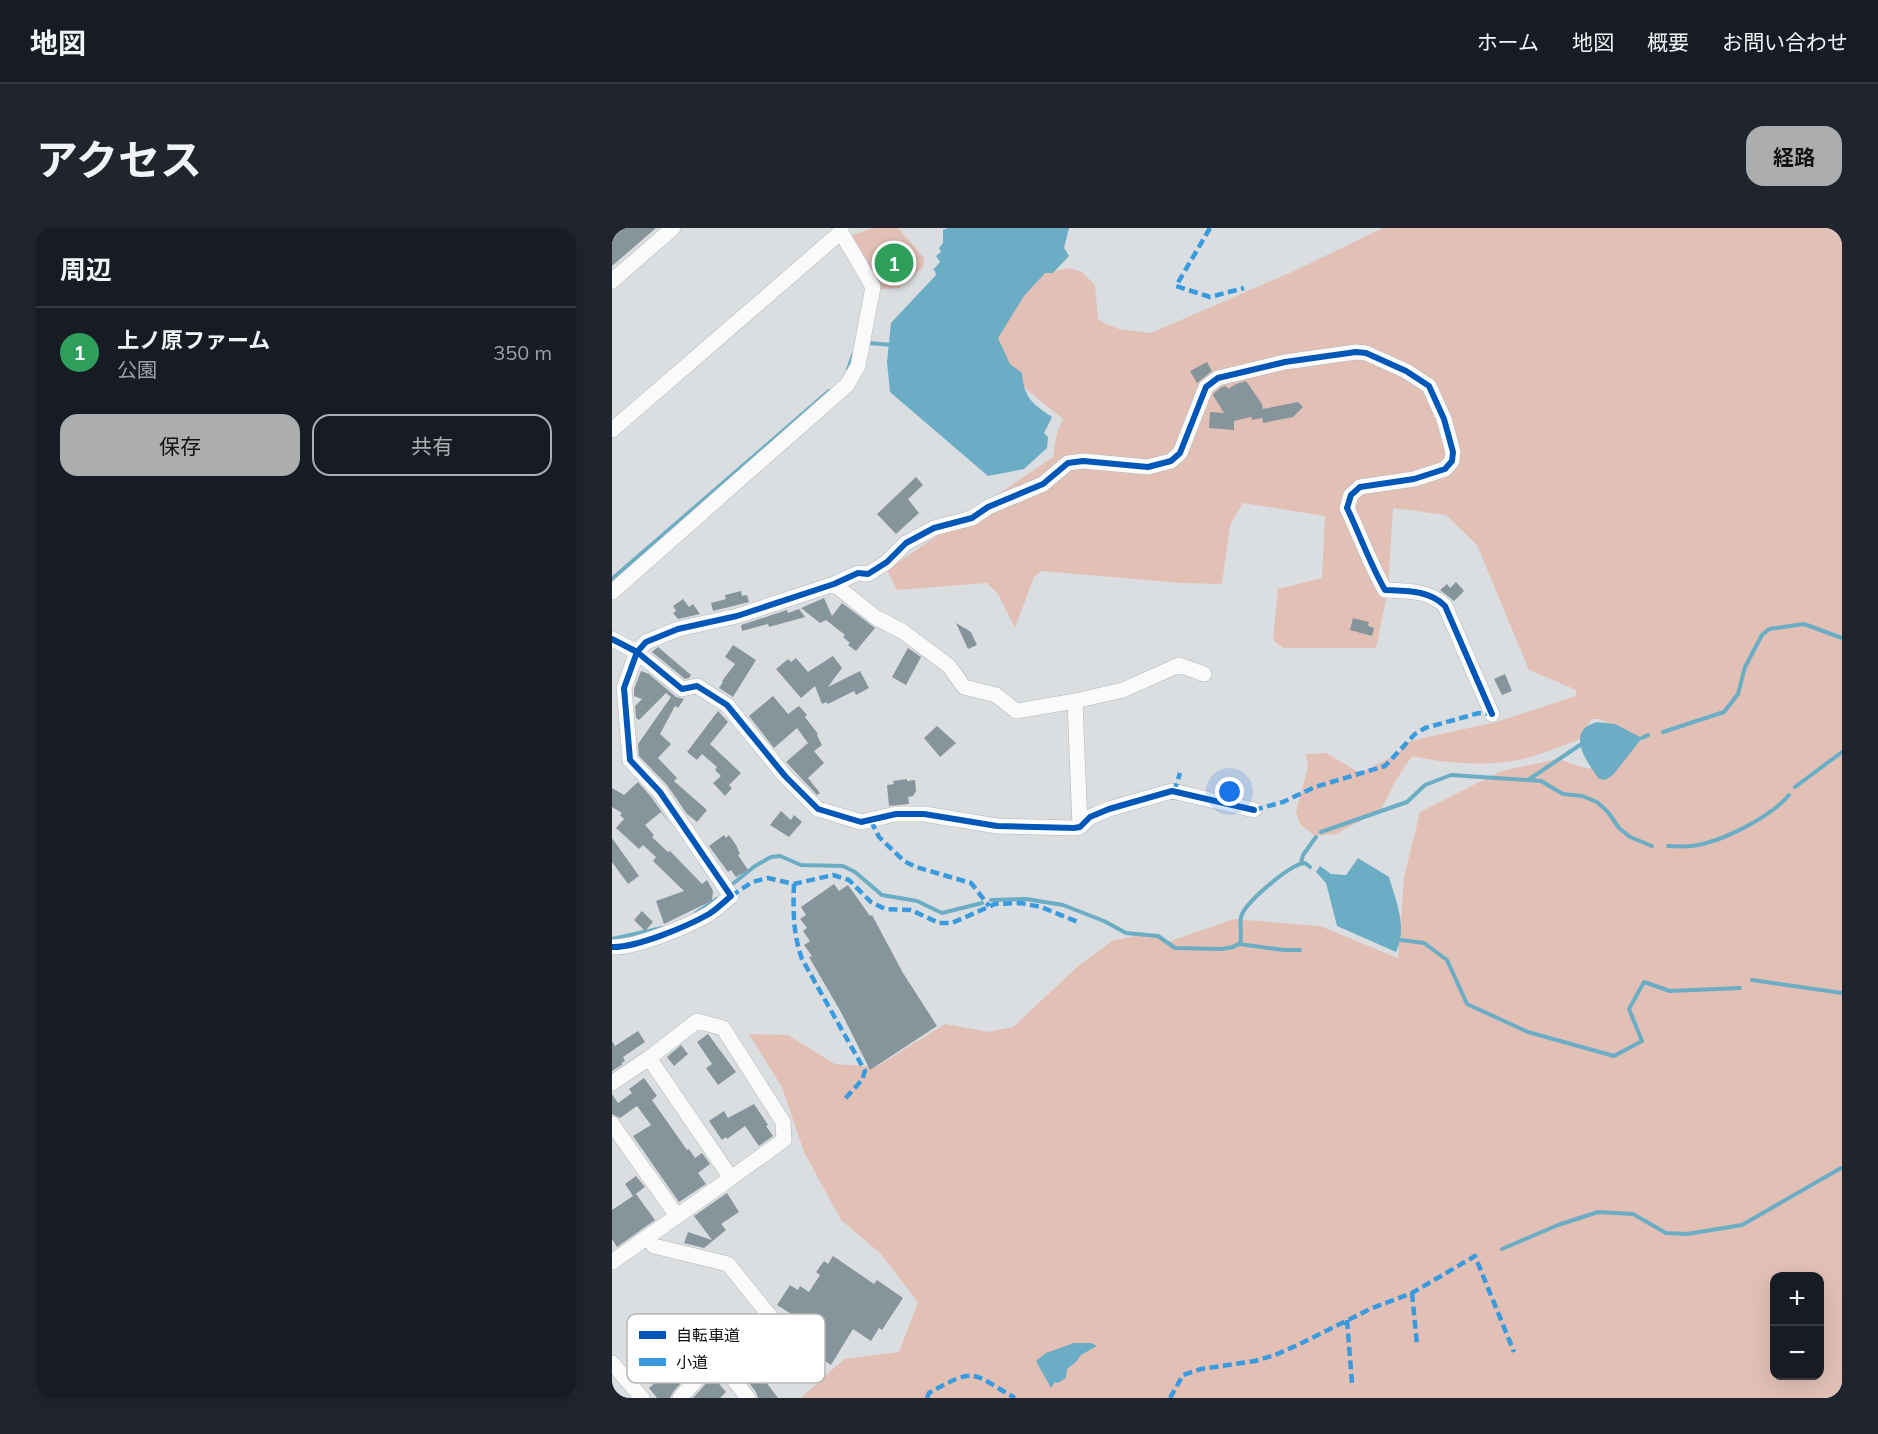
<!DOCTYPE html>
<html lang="ja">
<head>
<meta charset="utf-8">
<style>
	:root { --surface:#171b24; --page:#20242c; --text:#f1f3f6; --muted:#9ea1a6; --line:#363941; --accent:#abadaf }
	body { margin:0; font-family:Mulish,"Noto Sans JP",sans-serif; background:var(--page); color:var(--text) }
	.controls { position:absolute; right:18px; bottom:18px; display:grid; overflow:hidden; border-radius:12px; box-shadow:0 6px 24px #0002 }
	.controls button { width:54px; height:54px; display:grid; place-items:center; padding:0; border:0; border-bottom:2px solid var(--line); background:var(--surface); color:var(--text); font:30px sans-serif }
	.you { position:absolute; left:618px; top:564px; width:21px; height:21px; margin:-15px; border:4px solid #fff; border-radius:50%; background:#1a73e8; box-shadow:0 0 0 9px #1a73e833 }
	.badge { display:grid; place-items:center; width:39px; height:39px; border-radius:50%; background:var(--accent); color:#fff; font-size:20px; font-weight:700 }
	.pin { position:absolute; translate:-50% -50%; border:3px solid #fff; box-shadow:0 2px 6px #0006 }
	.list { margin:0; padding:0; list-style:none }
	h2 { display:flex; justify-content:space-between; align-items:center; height:78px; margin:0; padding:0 24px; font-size:26px }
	h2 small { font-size:20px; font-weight:400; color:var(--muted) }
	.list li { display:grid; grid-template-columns:39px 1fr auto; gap:18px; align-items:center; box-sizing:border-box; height:90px; padding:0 24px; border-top:2px solid var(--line) }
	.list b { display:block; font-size:22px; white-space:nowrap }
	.list p { margin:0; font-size:20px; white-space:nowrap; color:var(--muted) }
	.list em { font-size:20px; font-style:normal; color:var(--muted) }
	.actions { display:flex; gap:12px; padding:18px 24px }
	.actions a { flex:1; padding:14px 0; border:2px solid var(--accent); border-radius:18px; text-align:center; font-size:21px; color:var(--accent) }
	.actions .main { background:var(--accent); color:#111 }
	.map { position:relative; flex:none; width:1230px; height:1170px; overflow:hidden; border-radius:18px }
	header { display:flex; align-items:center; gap:36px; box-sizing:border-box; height:84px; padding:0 30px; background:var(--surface); border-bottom:2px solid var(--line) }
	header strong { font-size:28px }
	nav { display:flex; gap:33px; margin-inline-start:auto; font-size:21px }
	.intro { display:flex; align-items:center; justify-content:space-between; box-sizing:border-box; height:144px; padding:0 36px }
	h1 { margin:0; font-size:42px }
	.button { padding:15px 27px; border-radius:18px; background:var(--accent); color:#111; font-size:21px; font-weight:700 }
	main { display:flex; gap:36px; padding:0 36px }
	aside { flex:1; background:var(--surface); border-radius:18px; box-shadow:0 6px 24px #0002 }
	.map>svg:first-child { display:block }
	.green { fill:#e2c0b6; fill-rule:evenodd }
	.water { fill:#6aadc4 }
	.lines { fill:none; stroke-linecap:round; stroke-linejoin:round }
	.stream { stroke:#6aadc4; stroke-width:4 }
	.building { fill:#86959b }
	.minor-casing { stroke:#b3b6b7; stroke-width:16 }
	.minor { stroke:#fafafa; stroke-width:15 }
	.quiet { stroke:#3a9ade; stroke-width:4.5; stroke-dasharray:9 4.5; stroke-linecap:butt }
	.cycleway-casing { stroke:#fff; stroke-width:10 }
	.cycleway { stroke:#0057b8; stroke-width:6 }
	.key { fill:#fff; stroke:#b7b7b8; stroke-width:1.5 }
	.key-label { font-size:16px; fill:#0f1011 }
</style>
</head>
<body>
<header>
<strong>地図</strong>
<nav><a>ホーム</a><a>地図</a><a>概要</a><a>お問い合わせ</a></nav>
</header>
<div class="intro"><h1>アクセス</h1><a class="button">経路</a></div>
<main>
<aside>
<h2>周辺<small></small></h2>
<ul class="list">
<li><span class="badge" style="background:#2e9e5b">1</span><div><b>上ノ原ファーム</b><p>公園</p></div><em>350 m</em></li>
</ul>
<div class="actions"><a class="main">保存</a><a>共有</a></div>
</aside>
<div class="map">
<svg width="1230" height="1170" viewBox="0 0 1230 1170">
	<rect width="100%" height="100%" fill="#dbdee0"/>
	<!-- green -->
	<path class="green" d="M261,0H286L312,30L311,39L287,60L266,61L237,8Z
		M771,0H1230V1170H189L232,1131L287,1124L306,1074L268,1025L229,992L192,924L170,859L137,806L176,807L223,836L264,839L333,796L377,804L401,799L464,740L500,713L537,705L556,714L622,691L708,698L786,730L792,649L808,584L889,543L946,531L976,541L996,530L1006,499L987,491H979L972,510C949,518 925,529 901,533C869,538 831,535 800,528L784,552L769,582L724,606L703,608L688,596L684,584L696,539L694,526L714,525L748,545L784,527L798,513L884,494L964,468V462L917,442L865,317L834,287L781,280L776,361L764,420H671L661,412L666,361L710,350L713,288L631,275L618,297L610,356L569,355L430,343L422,349L403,400L386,366L375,355L285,362L275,342L441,229L445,205L451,191L414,161L392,135L385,110L411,66L432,45L458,40L470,44L483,57L486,91L492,95L507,101L539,105L682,43ZM1162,1048H1208V1148H1162Z"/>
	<!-- water -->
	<path class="water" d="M336,0H457L452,20L457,28L441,45H433L412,68L386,110L398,136L410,145C412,169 419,175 440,189L432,205L436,209L435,220L412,241L376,248L278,164L275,134L279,95L324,47L323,43L321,42L328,34L324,28L329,24L327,20L331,15V2Z
		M985,494L1003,496L1030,510L1001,547L993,552L987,551C975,534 952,503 985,494Z
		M746,630L777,649C784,674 796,699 784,724L725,698L714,655L704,644L708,638L719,646L734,647Z
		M462,1115H479L485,1118L469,1127L464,1134L455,1141L454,1150L446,1155L443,1154L439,1160L424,1133L434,1125Z"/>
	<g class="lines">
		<!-- stream -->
		<path class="stream" d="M256,115L281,117
			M236,142L241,127
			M0,351L217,163
			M1051,504L1112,484L1126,466L1133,439L1142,422L1150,407L1157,401L1192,396L1230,410
			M1030,510L1036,507
			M916,552L968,517
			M1183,559L1230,524
			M709,604L795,574L813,557L839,547L929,553L951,566L970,568L985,574L996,584L1007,600L1018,609L1040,618
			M1056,618C1063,618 1071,619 1079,618C1108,615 1159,589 1177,567
			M689,635L691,627L704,609
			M118,658L143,638L159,629L168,628L189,637L231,638L243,644L270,667L305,673L330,685L370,675
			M379,672L414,671L451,677L492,693L514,705L546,708L563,720L610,721L621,719L628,715C631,705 626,695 630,686C637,672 678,636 693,635L698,639
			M84,685L105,671
			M0,711L50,700
			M789,712L812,715L835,732L855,776L916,804L1002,828L1030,813L1017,781L1032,754L1058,763L1128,760
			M627,716L672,722H688
			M1140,752L1230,765
			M890,1021L946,997L986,984L1021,986L1054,1005L1075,1006L1130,997L1229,940"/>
	</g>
	<!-- building -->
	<path class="building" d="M0,0H44L0,38Z
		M595,134L600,143L585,155L578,143Z
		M634,153L650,176L651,181L686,174L691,179L681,189L651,195L650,190L640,192L639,189L622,193V202L597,200L598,184L612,185L601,167L602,165L610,159L614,158L616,161L624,156Z
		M304,249L311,257L296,271L307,285L284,306L265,286Z
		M844,354L852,363L842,373L828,362L835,356L838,360Z
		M129,363L130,368L135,367L137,374L101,383L99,375L114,371L113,367Z
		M212,370L220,388L230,375L263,400L244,423L236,417L238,415L231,409L233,407L214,392L208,395L189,380Z
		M71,371L77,379L81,376L88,386L66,391L61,385L64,383L61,378Z
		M187,381L193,389L157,399L156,396L130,403L129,397L175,382L176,385Z
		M741,390L757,394L756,398L762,400L760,408L738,402Z
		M344,395L359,404L365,417L356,421Z
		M121,417L144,432L121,469L107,460L111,454L110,453L123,436L113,429Z
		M46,419L79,447L77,450L73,451L40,424Z
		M296,420L309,429L294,457L280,449Z
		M221,428L230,440L216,459L248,443L257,460L244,467L242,463L216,476L214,474L210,476L203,458L189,470L164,441L176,431L179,434L184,430L196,444Z
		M29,443L37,446L64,469L72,471L66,480L63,478L48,506L59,516L46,530L65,550L62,553L95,582L85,594L75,586L55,557L27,528L26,516L59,469L54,465L27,492L24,490L23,478L30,471L22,468V461Z
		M893,446L900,463L890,467L882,451Z
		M161,468L176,486L187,478L195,487L193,489L206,506L205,507L210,517L202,523L212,535L196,550L208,565L205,567L174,534L196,515L185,500L162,520L137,488Z
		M106,483L116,494L98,516L129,545L117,557L120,560L113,568L101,555L109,548L103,542L105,539L90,526L85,532L75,524Z
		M325,498L344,515L328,529L312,510Z
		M295,551V553L303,552L304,563L301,568L296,569L297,576L277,578L275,557L282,556L281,553Z
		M26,554L40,570L59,597L49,584L33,597L42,607L40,609L56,624L58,623L90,656L95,652L101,663L100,672L97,674L52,696L44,673L72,663L41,633L44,629L31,617L27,621L4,600L12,591L8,587L10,585L0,579V560L12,567Z
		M169,583L179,592L182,587L190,594L177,609L158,597Z
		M112,607L114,610L117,607L124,617L128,626L126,627L136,642L124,649L119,642L116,644L97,618Z
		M0,610L27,648L16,656L0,634Z
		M222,656L227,663L236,657L258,688L260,687L291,745L325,798L258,842L230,786L197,729L200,728L192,717L198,713L191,703L195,700L188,691L194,687L189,679Z
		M30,683L41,694L33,703L22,692Z
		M26,803L33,814L11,829L13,833L9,835L11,836L0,843V813L3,818Z
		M96,806L124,844L106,857L94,840L100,836L85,814Z
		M69,817L76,826L62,838L55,829Z
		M32,850L45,868L40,872L75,922L77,921L83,930L90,925L98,936L86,945L94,956L67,974L21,908L39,897L25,878L8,890L0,886V866L6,875L20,865L17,861Z
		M142,876L156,897L154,898L161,908L147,918L133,898L115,911L114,909L110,912L97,893L112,883L116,890Z
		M24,948L33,959L21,968L13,956Z
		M115,965L127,984L109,996L114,1002L92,1020L72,1015L76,1004L100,1012L82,988Z
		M24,966L43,992L5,1019L0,1011V982Z
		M221,1028L262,1056L265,1052L291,1070L270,1102L267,1100L259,1113L241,1101L219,1137L207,1129L210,1125L204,1121L210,1111L190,1098L192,1094L165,1077L178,1057L186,1062L188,1058L197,1064L208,1047L204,1044L212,1033L216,1036Z
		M125,1097L148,1135L159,1150L154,1154L166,1170H146L144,1164L117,1129L107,1125L104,1121L93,1128L61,1164L58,1170H45L37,1160L51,1148L50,1146L67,1126L70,1129L85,1116L95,1125L98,1099L123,1102Z
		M102,1150L114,1164L108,1170H81L98,1151L100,1153Z"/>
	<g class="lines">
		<defs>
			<path id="minor" d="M0,53L61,0
				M0,202L229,4
				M222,356L263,389L290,403L337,438L352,459L384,467L404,483L463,473L511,462L567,437L592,446
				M0,364L235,157L246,138L261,59L229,4V0
				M0,411L25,424L70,461L85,458L115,477L173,548L206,581L249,594L284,586H312L385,598L462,600L468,599L478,589L497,581L560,563L642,582
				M463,473L468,599
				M0,719C24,720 76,698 97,686C105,681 112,674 119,668L48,564L18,532L12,460L25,424L34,414L66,401L125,388L222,356L246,345L256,346L275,334L294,315L322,300L360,290L376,279L431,256L456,235L471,233L536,239L559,233L568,225L594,159L606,150L673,134L744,124L754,125L794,143L817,158L832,191L841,224L840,233L833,241L802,251L748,259L739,267L735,280C748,307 758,336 773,362C795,363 817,362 833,378L880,486
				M0,855L37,830L85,793L111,800L171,894L172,912L119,950
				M0,896L65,988
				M36,1010L42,1018L116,1036L187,1124L199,1135
				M0,1034L119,950L37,830
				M0,1135L30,1170
				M68,1170L100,1134L109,1135L136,1170"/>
		</defs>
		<!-- minor casing -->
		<use href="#minor" class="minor-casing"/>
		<!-- minor -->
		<use href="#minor" class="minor"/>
		<!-- quiet -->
		<path class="quiet" d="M598,0L564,58L598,69L632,60
			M562,564L568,545
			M642,582L671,574L703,559L773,538L803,506L813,500L867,485L880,486
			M259,593L267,609L292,633L304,639L359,655L377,678
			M182,656C181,682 181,706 190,731L253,843L250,852L231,873
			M119,668L140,654L156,650L182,656L221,647L237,652L259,674L273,681L299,682L327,695H340L383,676L408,675L429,679L466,694
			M800,1065L805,1116
			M735,1092L740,1155
			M315,1170L317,1165C365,1138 359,1145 403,1170
			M558,1170L571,1147L589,1141L643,1133L663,1127L688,1116L758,1081L800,1065L863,1028L902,1124"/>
		<defs>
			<path id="cycleway" d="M0,411L25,424L70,461L85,458L115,477L173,548L206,581L249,594L284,586H312L385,598L462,600L468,599L478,589L497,581L560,563L642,582
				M0,719C24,720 76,698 97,686C105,681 112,674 119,668L48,564L18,532L12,460L25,424L34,414L66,401L125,388L222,356L246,345L256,346L275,334L294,315L322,300L360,290L376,279L431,256L456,235L471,233L536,239L559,233L568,225L594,159L606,150L673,134L744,124L754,125L794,143L817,158L832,191L841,224L840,233L833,241L802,251L748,259L739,267L735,280C748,307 758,336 773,362C795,363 817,362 833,378L880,486"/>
		</defs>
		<!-- cycleway casing -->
		<use href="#cycleway" class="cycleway-casing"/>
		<!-- cycleway -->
		<use href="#cycleway" class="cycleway"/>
	</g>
	<!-- legend -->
	<rect x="15" y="1086" width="198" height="69" rx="9" class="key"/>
	<rect x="27" y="1103" width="27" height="8" fill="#0057b8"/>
	<rect x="27" y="1130" width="27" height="8" fill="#3a9ade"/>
	<g class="key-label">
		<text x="64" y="1113">自転車道</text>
		<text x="64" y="1140">小道</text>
	</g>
</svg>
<div class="controls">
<button>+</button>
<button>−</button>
</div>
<div class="you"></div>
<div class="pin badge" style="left:282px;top:35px;background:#2e9e5b">1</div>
</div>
</main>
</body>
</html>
